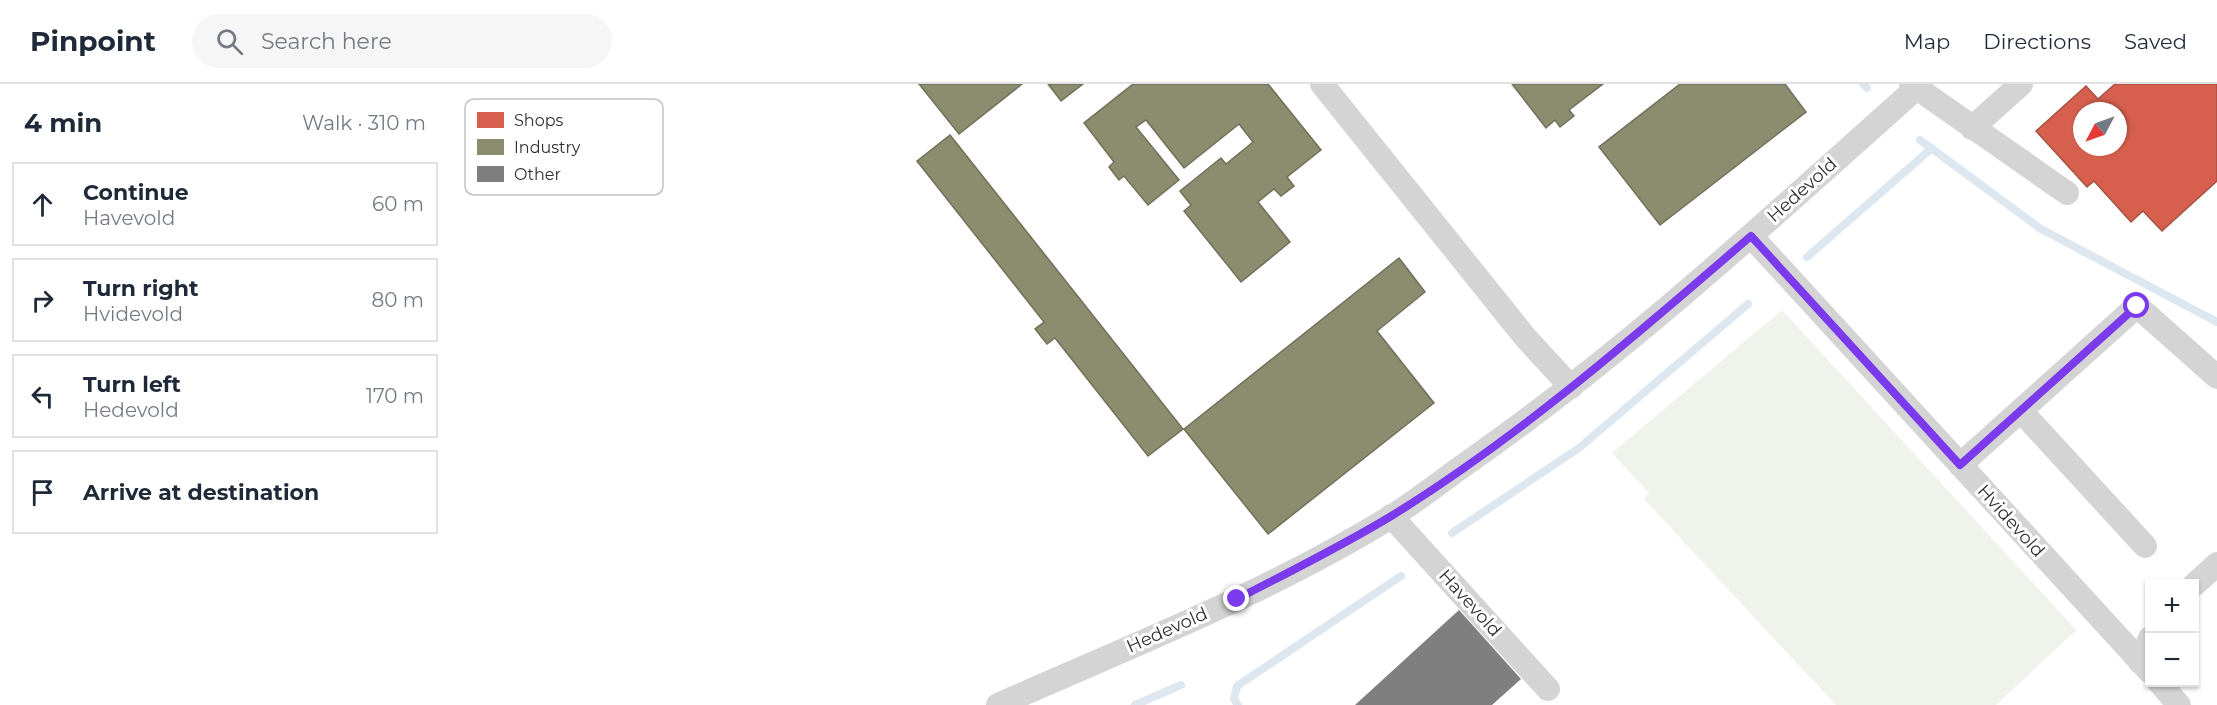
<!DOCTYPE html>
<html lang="en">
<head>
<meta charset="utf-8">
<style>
	:root { --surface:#fff; --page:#f6f6f7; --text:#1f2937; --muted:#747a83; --line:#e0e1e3 }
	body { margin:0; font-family:Montserrat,sans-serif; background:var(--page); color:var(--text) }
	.controls { position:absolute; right:18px; bottom:18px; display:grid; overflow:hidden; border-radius:0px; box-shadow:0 2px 4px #0004 }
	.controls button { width:54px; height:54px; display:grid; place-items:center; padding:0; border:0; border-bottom:2px solid var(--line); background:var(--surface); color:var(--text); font:30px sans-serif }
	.compass { position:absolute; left:1623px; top:18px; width:54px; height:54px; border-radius:50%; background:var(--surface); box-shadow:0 2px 4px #0004; rotate:229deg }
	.stop { position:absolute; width:18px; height:18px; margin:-14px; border:4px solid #7c3aed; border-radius:50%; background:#fff }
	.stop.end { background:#7c3aed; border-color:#fff; box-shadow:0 2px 6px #0008 }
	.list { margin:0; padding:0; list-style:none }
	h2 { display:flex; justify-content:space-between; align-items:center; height:78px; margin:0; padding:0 24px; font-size:26px }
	h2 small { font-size:20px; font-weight:400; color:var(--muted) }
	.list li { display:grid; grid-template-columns:39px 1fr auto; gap:18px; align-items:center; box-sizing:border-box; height:84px; margin:0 12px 12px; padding:0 12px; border:2px solid var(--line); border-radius:0px }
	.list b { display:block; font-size:22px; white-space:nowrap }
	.list p { margin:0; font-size:20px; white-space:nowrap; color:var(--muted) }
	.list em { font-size:20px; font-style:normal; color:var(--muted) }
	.icon { flex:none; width:33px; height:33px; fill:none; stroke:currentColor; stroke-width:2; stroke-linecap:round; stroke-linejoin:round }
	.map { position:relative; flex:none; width:1767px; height:621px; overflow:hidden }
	header { display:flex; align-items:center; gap:36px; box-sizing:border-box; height:84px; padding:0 30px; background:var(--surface); border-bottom:2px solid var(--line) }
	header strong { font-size:28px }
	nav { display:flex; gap:33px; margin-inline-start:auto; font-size:21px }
	.search { width:420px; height:54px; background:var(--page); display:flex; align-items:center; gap:15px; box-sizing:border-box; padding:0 21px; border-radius:33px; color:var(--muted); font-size:22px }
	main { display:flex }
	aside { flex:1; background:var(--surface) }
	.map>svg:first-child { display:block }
	.green { fill:#f0f3ec }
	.shops { fill:#d6604d; stroke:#a45244; stroke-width:1.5; fill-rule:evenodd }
	.industry { fill:#8c8c6e; stroke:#70705b; stroke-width:1.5 }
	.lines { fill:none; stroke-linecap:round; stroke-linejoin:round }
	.stream { stroke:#dde7f0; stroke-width:8 }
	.building { fill:#7f7f7f }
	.minor { stroke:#d4d4d4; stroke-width:24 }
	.route { stroke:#7c3aed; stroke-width:8 }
	.labels { text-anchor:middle; stroke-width:6; stroke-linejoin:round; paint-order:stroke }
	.street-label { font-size:18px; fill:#303030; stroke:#fff }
	.key { fill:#fff; stroke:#c1c1c1; stroke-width:1.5 }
	.key-label { font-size:16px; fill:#303030 }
</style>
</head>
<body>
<header>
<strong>Pinpoint</strong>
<div class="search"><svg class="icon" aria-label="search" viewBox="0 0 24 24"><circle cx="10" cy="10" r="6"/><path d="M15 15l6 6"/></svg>Search here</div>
<nav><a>Map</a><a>Directions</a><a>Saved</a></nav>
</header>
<main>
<aside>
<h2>4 min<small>Walk · 310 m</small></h2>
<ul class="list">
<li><svg class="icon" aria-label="ahead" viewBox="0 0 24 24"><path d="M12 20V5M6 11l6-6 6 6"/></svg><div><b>Continue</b><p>Havevold</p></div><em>60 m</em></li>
<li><svg class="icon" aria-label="right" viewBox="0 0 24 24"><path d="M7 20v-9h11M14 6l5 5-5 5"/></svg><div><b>Turn right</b><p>Hvidevold</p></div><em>80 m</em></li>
<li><svg class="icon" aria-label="left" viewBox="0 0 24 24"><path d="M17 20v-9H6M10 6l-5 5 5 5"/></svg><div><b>Turn left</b><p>Hedevold</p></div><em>170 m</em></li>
<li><svg class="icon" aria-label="arrive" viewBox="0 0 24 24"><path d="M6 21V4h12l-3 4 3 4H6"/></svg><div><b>Arrive at destination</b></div></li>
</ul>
</aside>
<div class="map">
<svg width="1767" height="621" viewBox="0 0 1767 621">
	<rect width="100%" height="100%" fill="#fff"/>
	<!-- green -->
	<path class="green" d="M1332,226L1626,546L1546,621H1386L1194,415L1199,409L1162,369Z"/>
	<!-- shops -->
	<path class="shops" d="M1665,0H1767V97L1712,147L1693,127L1681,138L1644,97L1637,103L1586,47L1636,2L1648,15ZM1632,27H1668V63H1632Z"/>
	<!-- industry -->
	<path class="industry" d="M469,0H572L509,50Z
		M598,0H633L611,17Z
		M683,0H818L871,66L837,93L844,102L831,112L824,105L808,118L840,158L791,198L734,127L741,121L730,107L771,74L776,80L803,58L789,40L734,84L696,36L686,43L729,96L698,121L674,92L669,96L659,83L664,78L634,39Z
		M1062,0H1153L1119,26L1124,32L1110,43L1105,36L1096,44Z
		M1230,0H1335L1356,28L1210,141L1149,63Z
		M500,51L733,345L698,372L605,254L597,260L585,245L594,238L467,77Z
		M949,174L975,208L927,247L984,319L818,450L734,345Z"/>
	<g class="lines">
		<!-- stream -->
		<path class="stream" d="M1413,0L1417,4
			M1470,56L1591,145L1767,238
			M1357,173L1482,64
			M1002,449L1129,364L1298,220
			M685,621L731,601
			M788,621L784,615L787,602L951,492"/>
	</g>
	<!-- building -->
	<path class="building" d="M1009,526L1071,595L1042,621H905Z"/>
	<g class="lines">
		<!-- minor -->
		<path class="minor" d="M872,0L1075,253L1121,303
			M1461,0L1617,109
			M1522,44L1571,0
			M1301,152L1700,588
			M1571,327L1695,462
			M1510,381L1687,222L1767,293
			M941,432L1098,605
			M1744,501L1767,480
			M1690,578L1700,554
			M1709,598L1729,621
			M548,621C681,562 820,508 944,431C969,415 993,396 1017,379C1179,266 1324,131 1471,0"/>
	</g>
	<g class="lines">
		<!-- route -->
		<path class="route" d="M787,515C839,488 892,462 943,431C1072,351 1186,251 1301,152L1510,381L1687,222"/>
	</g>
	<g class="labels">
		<!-- street labels -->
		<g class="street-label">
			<text transform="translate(1352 106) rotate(-42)" y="6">Hedevold</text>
			<text transform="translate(1561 437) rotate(48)" y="6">Hvidevold</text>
			<text transform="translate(1020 519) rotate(48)" y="6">Havevold</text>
			<text transform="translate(717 546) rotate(-24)" y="6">Hedevold</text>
		</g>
	</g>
	<!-- legend -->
	<rect x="15" y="15" width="198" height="96" rx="9" class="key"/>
	<rect x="27" y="28" width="27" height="16" fill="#d6604d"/>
	<rect x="27" y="55" width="27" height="16" fill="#8c8c6e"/>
	<rect x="27" y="82" width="27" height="16" fill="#7f7f7f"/>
	<g class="key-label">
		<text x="64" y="42">Shops</text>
		<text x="64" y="69">Industry</text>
		<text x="64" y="96">Other</text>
	</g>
</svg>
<div class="controls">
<button>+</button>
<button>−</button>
</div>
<svg class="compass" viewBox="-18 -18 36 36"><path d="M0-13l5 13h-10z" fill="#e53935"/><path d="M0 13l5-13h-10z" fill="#747a83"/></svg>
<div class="stop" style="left:1687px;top:222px"></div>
<div class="stop end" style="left:787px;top:515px"></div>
</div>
</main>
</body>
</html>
